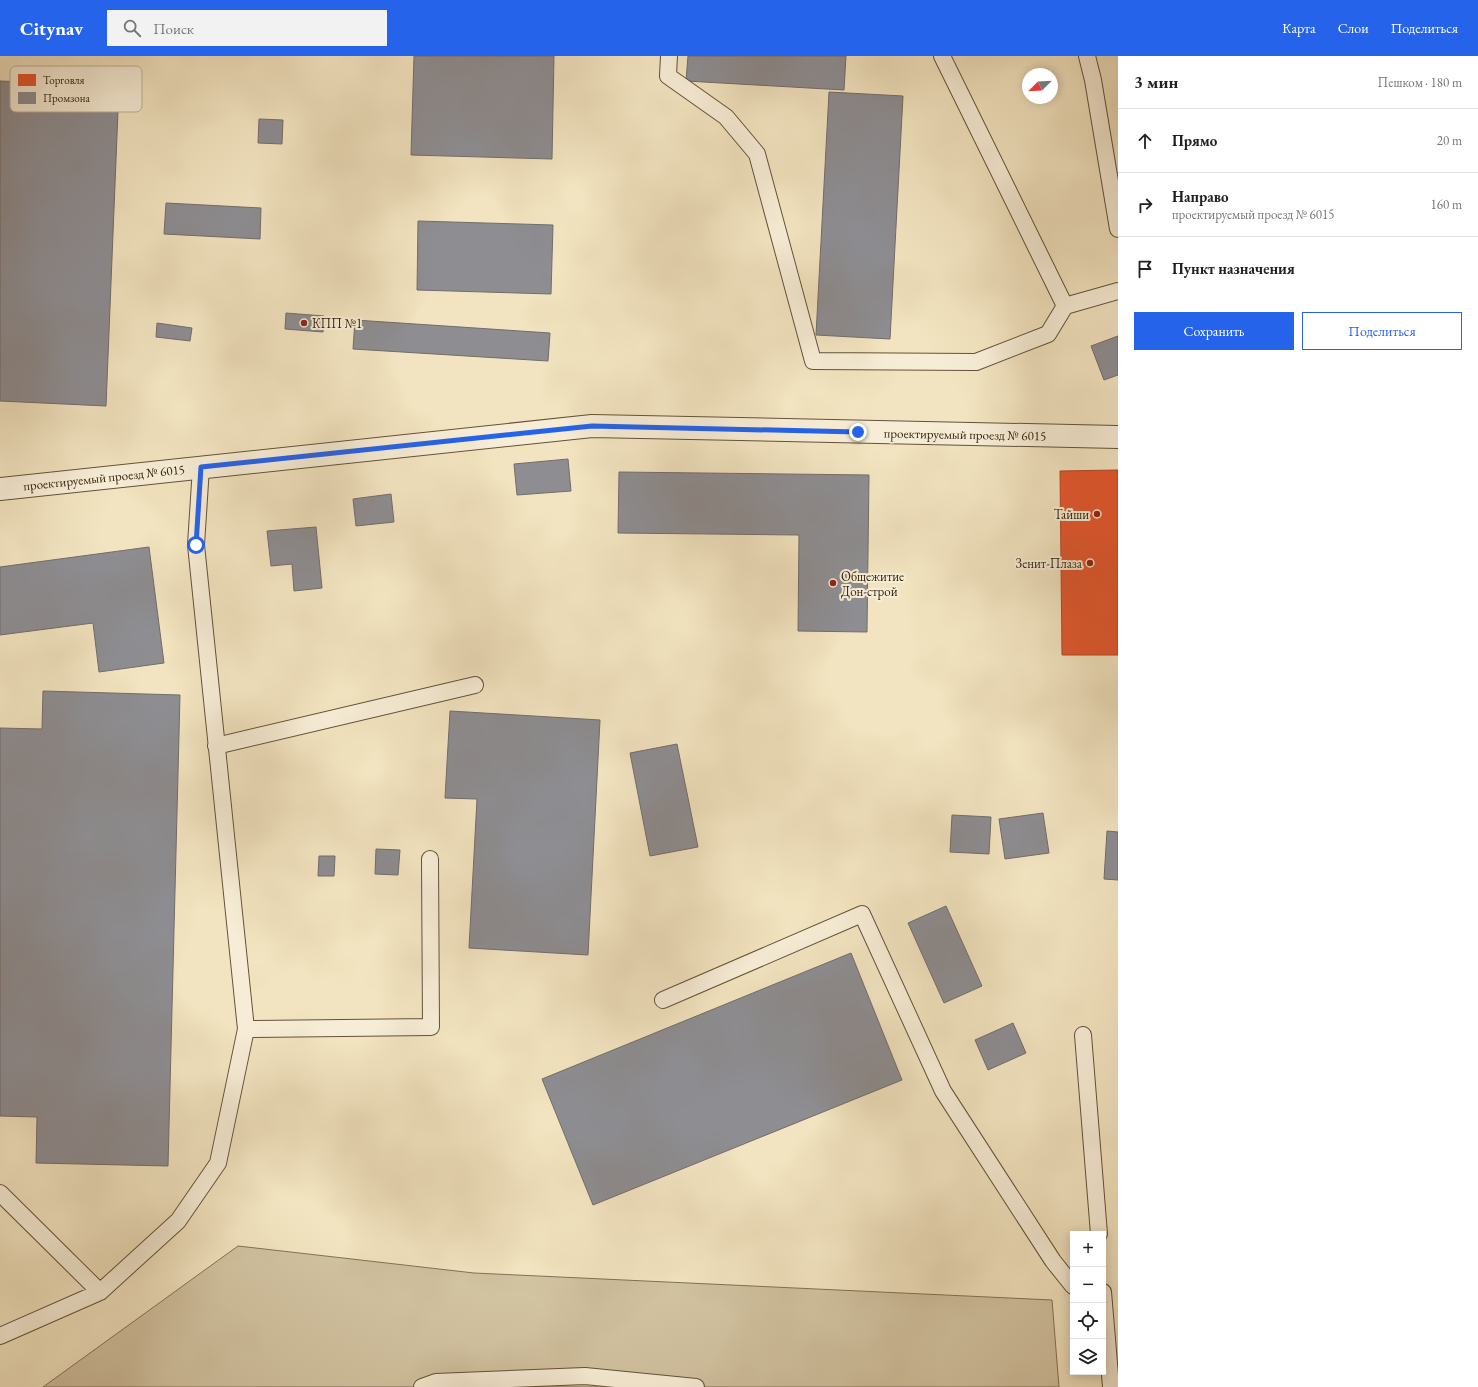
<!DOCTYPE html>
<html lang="ru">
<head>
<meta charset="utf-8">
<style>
	:root { --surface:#fff; --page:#f2f2f2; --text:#202124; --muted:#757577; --line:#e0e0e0; --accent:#2563eb }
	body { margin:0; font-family:"EB Garamond",serif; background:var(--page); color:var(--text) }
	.controls { position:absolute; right:12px; bottom:12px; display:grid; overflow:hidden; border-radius:0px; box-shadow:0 2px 10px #0003 }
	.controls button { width:36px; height:36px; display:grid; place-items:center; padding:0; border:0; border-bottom:1px solid var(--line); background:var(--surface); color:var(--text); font:20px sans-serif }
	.compass { position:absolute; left:1022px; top:12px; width:36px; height:36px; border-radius:50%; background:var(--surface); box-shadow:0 2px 10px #0003; rotate:246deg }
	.stop { position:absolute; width:12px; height:12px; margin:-9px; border:3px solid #2563eb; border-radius:50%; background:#fff }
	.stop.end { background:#2563eb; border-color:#fff; box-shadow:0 1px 4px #0008 }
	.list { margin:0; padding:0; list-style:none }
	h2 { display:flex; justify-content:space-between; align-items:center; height:52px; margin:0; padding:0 16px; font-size:17px }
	h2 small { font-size:13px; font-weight:400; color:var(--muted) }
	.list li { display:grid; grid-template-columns:26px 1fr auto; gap:12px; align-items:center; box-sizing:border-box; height:64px; padding:0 16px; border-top:1px solid var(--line) }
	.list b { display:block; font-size:15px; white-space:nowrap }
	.list p { margin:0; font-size:13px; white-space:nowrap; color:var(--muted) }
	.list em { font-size:13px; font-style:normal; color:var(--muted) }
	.actions { display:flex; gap:8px; padding:12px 16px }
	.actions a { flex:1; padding:9px 0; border:1px solid var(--accent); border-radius:0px; text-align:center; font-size:14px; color:var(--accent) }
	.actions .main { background:var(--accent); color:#fff }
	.icon { flex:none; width:22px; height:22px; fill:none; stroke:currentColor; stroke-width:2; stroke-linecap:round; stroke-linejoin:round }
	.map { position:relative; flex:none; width:1118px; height:1331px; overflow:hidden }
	header { display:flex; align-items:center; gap:24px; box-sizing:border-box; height:56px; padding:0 20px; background:var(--accent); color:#fff }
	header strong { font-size:19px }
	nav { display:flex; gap:22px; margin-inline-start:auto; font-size:14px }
	.search { width:280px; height:36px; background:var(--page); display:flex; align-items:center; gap:10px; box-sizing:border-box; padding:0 14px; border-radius:0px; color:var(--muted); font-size:15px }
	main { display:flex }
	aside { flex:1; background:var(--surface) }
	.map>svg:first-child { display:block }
	.green { fill:#d2c3a1; stroke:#837256 }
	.shops { fill:#e4572e; stroke:#af4724 }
	.industry { fill:#8d8d92; stroke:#726d6a }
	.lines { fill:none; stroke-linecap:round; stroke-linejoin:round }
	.service-casing { stroke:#645238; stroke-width:18 }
	.tertiary-casing { stroke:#645238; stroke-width:24 }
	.service { stroke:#f7edd6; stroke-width:16 }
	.tertiary { stroke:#f7edd6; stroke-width:22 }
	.route { stroke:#2563eb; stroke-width:5 }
	.poi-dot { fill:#8f2418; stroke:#f7edd6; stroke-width:1.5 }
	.labels { text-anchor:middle; stroke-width:4; stroke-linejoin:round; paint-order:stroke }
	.poi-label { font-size:13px; fill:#34220b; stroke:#f7edd6; text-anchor:start }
	.street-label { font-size:13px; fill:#34220b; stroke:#f7edd6 }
	.key { fill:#f7edd6; stroke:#bcb099; stroke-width:1 }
	.key-label { font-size:11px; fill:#34220b }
</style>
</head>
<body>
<header>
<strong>Citynav</strong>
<div class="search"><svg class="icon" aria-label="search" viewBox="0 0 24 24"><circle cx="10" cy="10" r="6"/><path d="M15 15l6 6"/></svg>Поиск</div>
<nav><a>Карта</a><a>Слои</a><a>Поделиться</a></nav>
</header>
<main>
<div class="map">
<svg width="1118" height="1331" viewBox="0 0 1118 1331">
	<rect width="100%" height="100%" fill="#f2e4c0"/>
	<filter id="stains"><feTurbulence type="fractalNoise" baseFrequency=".005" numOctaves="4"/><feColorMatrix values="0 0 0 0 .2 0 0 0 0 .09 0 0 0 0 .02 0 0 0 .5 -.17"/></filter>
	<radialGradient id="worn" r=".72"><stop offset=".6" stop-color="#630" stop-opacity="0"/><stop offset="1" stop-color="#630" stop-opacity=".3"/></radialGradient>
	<!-- green -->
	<path class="green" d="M238,1190L474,1217L1052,1244L1059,1331H43Z"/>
	<!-- shops -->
	<path class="shops" d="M1118,414V599H1062L1060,415Z"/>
	<!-- industry -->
	<path class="industry" d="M414,0H554L552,103L411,99Z
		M688,0H846L844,34L686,25Z
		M0,25L119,30L106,350L0,345Z
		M829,36L903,40L890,283L816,279Z
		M259,63L283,64L282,88L258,87Z
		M166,147L261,152L260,183L164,178Z
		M418,165L553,169L551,238L417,234Z
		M286,257L324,260L323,276L285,273Z
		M355,264L550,277L548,305L353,293Z
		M157,267L192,272L190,285L156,281Z
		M1118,280V319L1104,324L1091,290Z
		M568,403L571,435L517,439L514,408Z
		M619,416L869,419L867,576L798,575L799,479L618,477Z
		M391,438L394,466L356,470L353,443Z
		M316,471L322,532L294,535L292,508L271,510L267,475Z
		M149,491L164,607L99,616L93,567L0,579V511Z
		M43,635L180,639L168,1110L36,1107L37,1061L0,1060V672L42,673Z
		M450,655L600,664L588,899L469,892L477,743L445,742Z
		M677,688L698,791L650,800L630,697Z
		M1043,757L1049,797L1005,803L999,763Z
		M952,759L991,761L989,798L950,796Z
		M1107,775L1118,776V824L1104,823Z
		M376,793L400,794L398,819L375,818Z
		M319,800H335L334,820H318Z
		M946,850L982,930L944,947L908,867Z
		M851,897L902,1024L593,1149L542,1023Z
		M1013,967L1026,997L988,1014L975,984Z"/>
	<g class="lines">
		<defs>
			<path id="service" d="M669,0L668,20L726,61L757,98L813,305L976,306L1048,278L1065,250L1118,235
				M942,0L1065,250
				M1087,0L1093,24L1118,173
				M201,411L196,489L246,973L431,971L430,803
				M216,690L475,629
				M663,944L862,858L943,1035L1053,1205L1073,1230
				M1083,979L1099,1178
				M0,1137L100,1236
				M1103,1236L1111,1331
				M0,1280L100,1236L178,1165L218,1107L246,973
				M422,1331L436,1326L585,1320L696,1331"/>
			<path id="tertiary" d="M0,433L592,370L1118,381"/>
		</defs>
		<!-- service casing -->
		<use href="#service" class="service-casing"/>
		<!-- tertiary casing -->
		<use href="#tertiary" class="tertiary-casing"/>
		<!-- service -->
		<use href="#service" class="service"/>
		<!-- tertiary -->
		<use href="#tertiary" class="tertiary"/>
	</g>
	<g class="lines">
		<!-- route -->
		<path class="route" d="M196,489L201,411L592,370L858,376"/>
	</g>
	<!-- markers -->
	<g class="poi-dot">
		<circle cx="304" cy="267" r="4"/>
		<circle cx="1097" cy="458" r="4"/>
		<circle cx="1090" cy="507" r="4"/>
		<circle cx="833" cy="527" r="4"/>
	</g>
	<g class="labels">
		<!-- poi labels -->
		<g class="poi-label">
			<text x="312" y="272">КПП №1</text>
			<text x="1089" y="463" text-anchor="end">Тайши</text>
			<text x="1082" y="512" text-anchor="end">Зенит-Плаза</text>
			<text x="841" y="525">Общежитие<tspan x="841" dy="15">Дон-строй</tspan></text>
		</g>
		<!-- street labels -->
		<g class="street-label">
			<text transform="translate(965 378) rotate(1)" y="5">проектируемый проезд № 6015</text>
			<text transform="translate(104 421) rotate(-6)" y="5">проектируемый проезд № 6015</text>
		</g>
	</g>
	<!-- legend -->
	<rect x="10" y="10" width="132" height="46" rx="6" class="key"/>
	<rect x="18" y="18" width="18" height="12" fill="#e4572e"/>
	<rect x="18" y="36" width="18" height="12" fill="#8d8d92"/>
	<g class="key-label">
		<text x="43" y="28">Торговля</text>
		<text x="43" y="46">Промзона</text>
	</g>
	<rect width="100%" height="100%" filter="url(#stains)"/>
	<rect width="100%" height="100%" fill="url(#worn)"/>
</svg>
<div class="controls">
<button>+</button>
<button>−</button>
<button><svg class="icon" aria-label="locate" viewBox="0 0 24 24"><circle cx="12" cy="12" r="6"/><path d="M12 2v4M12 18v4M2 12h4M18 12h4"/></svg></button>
<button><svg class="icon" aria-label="layers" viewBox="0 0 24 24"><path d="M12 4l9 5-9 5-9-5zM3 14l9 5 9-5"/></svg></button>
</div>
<svg class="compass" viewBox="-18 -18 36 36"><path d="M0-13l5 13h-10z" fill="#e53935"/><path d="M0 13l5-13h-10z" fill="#757577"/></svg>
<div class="stop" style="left:196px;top:489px"></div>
<div class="stop end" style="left:858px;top:376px"></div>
</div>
<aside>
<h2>3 мин<small>Пешком · 180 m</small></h2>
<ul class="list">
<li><svg class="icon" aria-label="ahead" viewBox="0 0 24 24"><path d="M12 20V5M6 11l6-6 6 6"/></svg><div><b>Прямо</b></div><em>20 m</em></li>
<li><svg class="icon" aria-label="right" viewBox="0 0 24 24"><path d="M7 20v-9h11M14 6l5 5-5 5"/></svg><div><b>Направо</b><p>проектируемый проезд № 6015</p></div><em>160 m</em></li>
<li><svg class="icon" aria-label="arrive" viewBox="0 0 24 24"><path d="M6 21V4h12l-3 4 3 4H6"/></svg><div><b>Пункт назначения</b></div></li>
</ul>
<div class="actions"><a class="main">Сохранить</a><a>Поделиться</a></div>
</aside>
</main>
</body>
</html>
